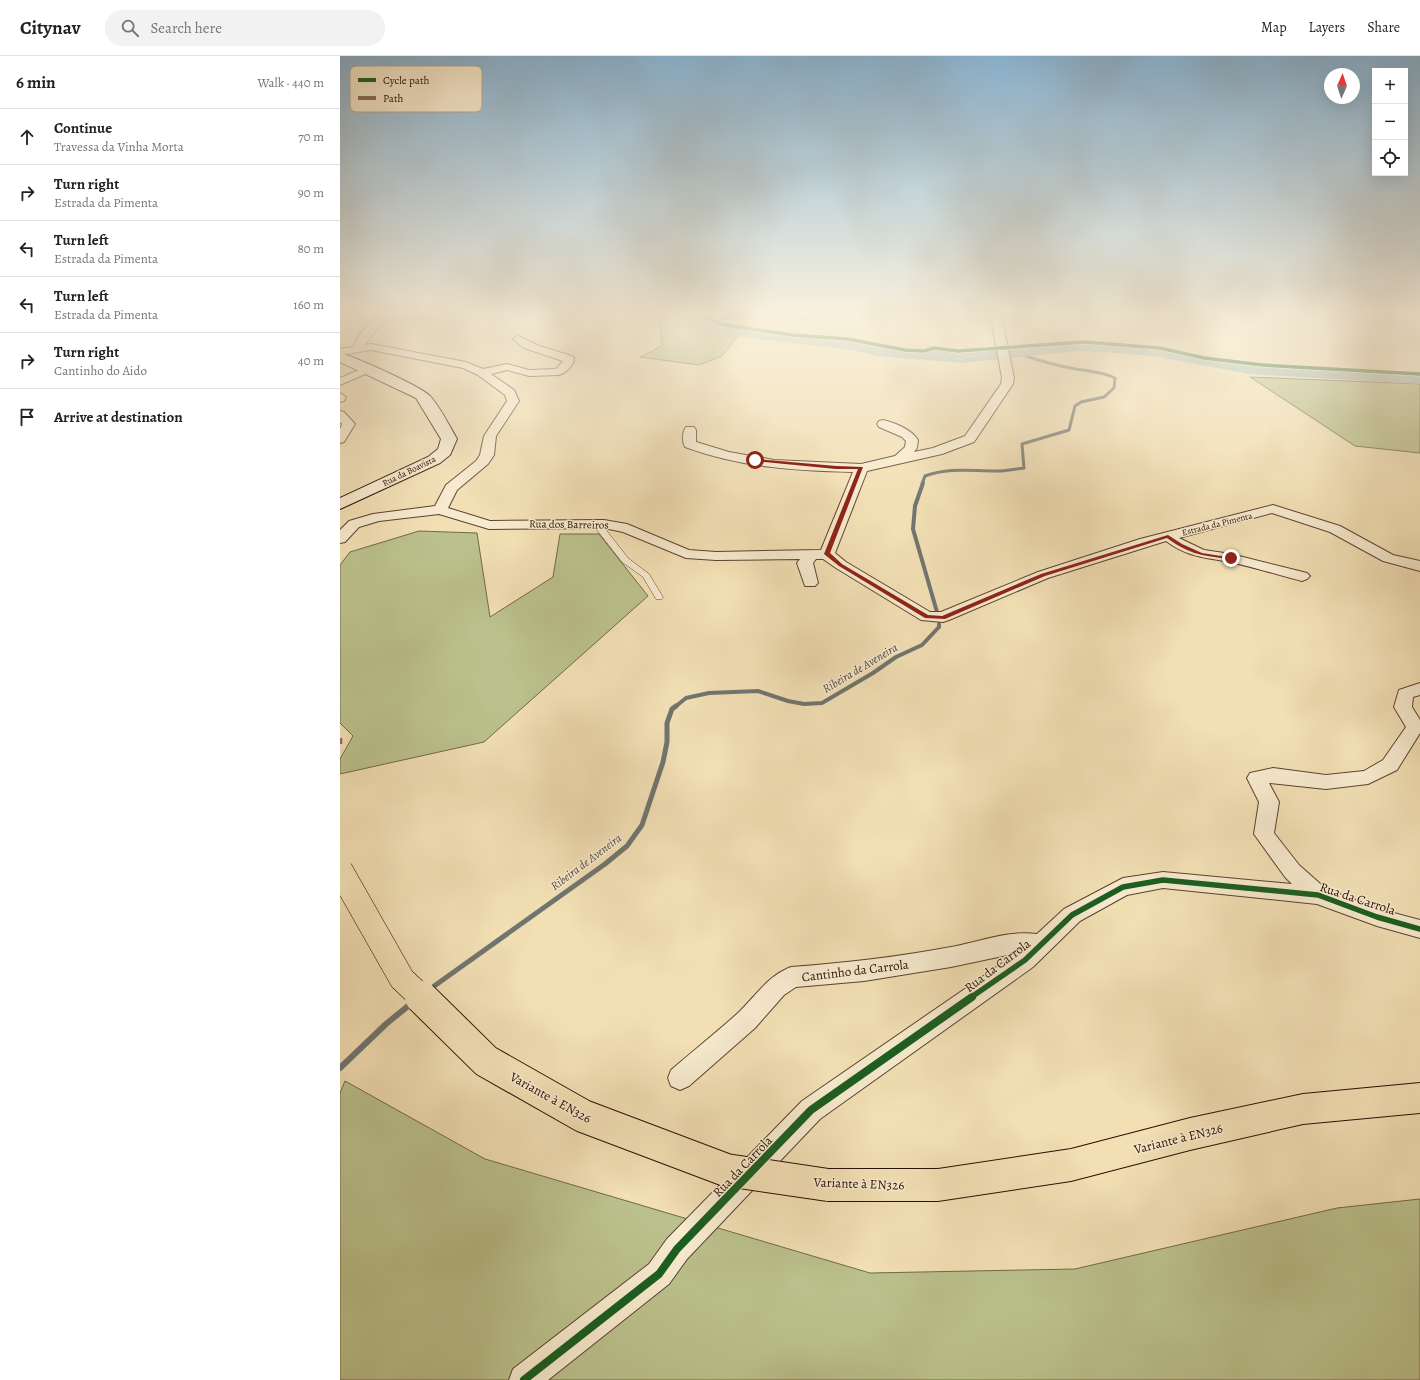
<!DOCTYPE html>
<html lang="en">
<head>
<meta charset="utf-8">
<style>
	:root { --surface:#fff; --page:#f2f2f2; --text:#222; --muted:#767676; --line:#e0e0e0 }
	body { margin:0; font-family:Alegreya,serif; background:var(--page); color:var(--text) }
	.controls { position:absolute; right:12px; top:12px; display:grid; overflow:hidden; border-radius:0px; box-shadow:0 4px 16px #0002 }
	.controls button { width:36px; height:36px; display:grid; place-items:center; padding:0; border:0; border-bottom:1px solid var(--line); background:var(--surface); color:var(--text); font:20px sans-serif }
	.compass { position:absolute; left:984px; top:12px; width:36px; height:36px; border-radius:50%; background:var(--surface); box-shadow:0 4px 16px #0002; rotate:3deg }
	.stop { position:absolute; width:12px; height:12px; margin:-9px; border:3px solid #8f2418; border-radius:50%; background:#fff }
	.stop.end { background:#8f2418; border-color:#fff; box-shadow:0 1px 4px #0008 }
	.list { margin:0; padding:0; list-style:none }
	h2 { display:flex; justify-content:space-between; align-items:center; height:52px; margin:0; padding:0 16px; font-size:17px }
	h2 small { font-size:13px; font-weight:400; color:var(--muted) }
	.list li { display:grid; grid-template-columns:26px 1fr auto; gap:12px; align-items:center; box-sizing:border-box; height:56px; padding:0 16px; border-top:1px solid var(--line) }
	.list b { display:block; font-size:15px; white-space:nowrap }
	.list p { margin:0; font-size:13px; white-space:nowrap; color:var(--muted) }
	.list em { font-size:13px; font-style:normal; color:var(--muted) }
	.icon { flex:none; width:22px; height:22px; fill:none; stroke:currentColor; stroke-width:2; stroke-linecap:round; stroke-linejoin:round }
	.map { position:relative; flex:none; width:1080px; height:1324px; overflow:hidden }
	header { display:flex; align-items:center; gap:24px; box-sizing:border-box; height:56px; padding:0 20px; background:var(--surface); border-bottom:1px solid var(--line) }
	header strong { font-size:19px }
	nav { display:flex; gap:22px; margin-inline-start:auto; font-size:14px }
	.search { width:280px; height:36px; background:var(--page); display:flex; align-items:center; gap:10px; box-sizing:border-box; padding:0 14px; border-radius:22px; color:var(--muted); font-size:15px }
	main { display:flex }
	aside { flex:1; background:var(--surface) }
	.map>svg:first-child { display:block }
	.green { fill:#bbc18c; stroke:#726848 }
	.lines { fill:none; stroke-linecap:round; stroke-linejoin:round }
	.stream-far3 { stroke:#717570; stroke-width:3 }
	.stream-far2 { stroke:#717570; stroke-width:4 }
	.stream-far1 { stroke:#717570; stroke-width:5 }
	.stream { stroke:#717570; stroke-width:6 }
	.river { fill:#a0bab9; fill-rule:evenodd }
	.building { fill:#e2ac8e; stroke:#2a0e03 }
	.lane-casing { stroke:#5c422f; stroke-width:1 }
	.street-casing { stroke:#5c422f; stroke-width:2 }
	.secondary-casing { stroke:#2a0e03; stroke-width:2 }
	.primary-casing { stroke:#2a0e03; stroke-width:2 }
	.lane { fill:#f7eace; fill-rule:evenodd }
	.street { fill:#f7eace; fill-rule:evenodd }
	.secondary { fill:#f7eace; fill-rule:evenodd }
	.primary { fill:#f2dfb4; fill-rule:evenodd }
	.primary-bridge-far1-casing { stroke:#2a0e03; stroke-width:26; stroke-linecap:butt }
	.primary-bridge-casing { stroke:#2a0e03; stroke-width:34; stroke-linecap:butt }
	.primary-bridge-far1 { stroke:#f2dfb4; stroke-width:25 }
	.primary-bridge { stroke:#f2dfb4; stroke-width:32 }
	.quiet { stroke:#8d6e63; stroke-width:4.5; stroke-dasharray:9 4.5; stroke-linecap:butt }
	.cycleway-far2-casing { stroke:#f7eace; stroke-width:5 }
	.cycleway-far1-casing { stroke:#f7eace; stroke-width:8 }
	.cycleway-casing { stroke:#f7eace; stroke-width:10 }
	.cycleway-far2 { stroke:#1b5e20; stroke-width:3.5 }
	.cycleway-far1 { stroke:#1b5e20; stroke-width:5.5 }
	.cycleway { stroke:#1b5e20; stroke-width:8 }
	.route { fill:#8f2418 }
	.labels { text-anchor:middle; stroke-width:3; stroke-linejoin:round; paint-order:stroke }
	.far-street-label { font-size:9px; fill:#2a0e03; stroke:#f7eace }
	.street-label { font-size:11px; fill:#2a0e03; stroke:#f7eace }
	.water-label { font-size:12px; font-style:italic; fill:#534a43; stroke:#f7eace }
	.near-street-label { font-size:13px; fill:#2a0e03; stroke:#f7eace }
	.key { fill:#f7eace; stroke:#baa891; stroke-width:1 }
	.key-label { font-size:11px; fill:#2a0e03 }
</style>
</head>
<body>
<header>
<strong>Citynav</strong>
<div class="search"><svg class="icon" aria-label="search" viewBox="0 0 24 24"><circle cx="10" cy="10" r="6"/><path d="M15 15l6 6"/></svg>Search here</div>
<nav><a>Map</a><a>Layers</a><a>Share</a></nav>
</header>
<main>
<aside>
<h2>6 min<small>Walk · 440 m</small></h2>
<ul class="list">
<li><svg class="icon" aria-label="ahead" viewBox="0 0 24 24"><path d="M12 20V5M6 11l6-6 6 6"/></svg><div><b>Continue</b><p>Travessa da Vinha Morta</p></div><em>70 m</em></li>
<li><svg class="icon" aria-label="right" viewBox="0 0 24 24"><path d="M7 20v-9h11M14 6l5 5-5 5"/></svg><div><b>Turn right</b><p>Estrada da Pimenta</p></div><em>90 m</em></li>
<li><svg class="icon" aria-label="left" viewBox="0 0 24 24"><path d="M17 20v-9H6M10 6l-5 5 5 5"/></svg><div><b>Turn left</b><p>Estrada da Pimenta</p></div><em>80 m</em></li>
<li><svg class="icon" aria-label="left" viewBox="0 0 24 24"><path d="M17 20v-9H6M10 6l-5 5 5 5"/></svg><div><b>Turn left</b><p>Estrada da Pimenta</p></div><em>160 m</em></li>
<li><svg class="icon" aria-label="right" viewBox="0 0 24 24"><path d="M7 20v-9h11M14 6l5 5-5 5"/></svg><div><b>Turn right</b><p>Cantinho do Aido</p></div><em>40 m</em></li>
<li><svg class="icon" aria-label="arrive" viewBox="0 0 24 24"><path d="M6 21V4h12l-3 4 3 4H6"/></svg><div><b>Arrive at destination</b></div></li>
</ul>
</aside>
<div class="map">
<svg width="1080" height="1324" viewBox="0 0 1080 1324">
	<rect width="100%" height="100%" fill="#f2dfb4"/>
	<filter id="stains"><feTurbulence type="fractalNoise" baseFrequency=".005" numOctaves="4"/><feColorMatrix values="0 0 0 0 .2 0 0 0 0 .09 0 0 0 0 .02 0 0 0 .5 -.17"/></filter>
	<radialGradient id="worn" r=".72"><stop offset=".6" stop-color="#630" stop-opacity="0"/><stop offset="1" stop-color="#630" stop-opacity=".3"/></radialGradient>
	<!-- green -->
	<path class="green" d="M318,258H341L355,268L377,274L400,277L382,300L359,309L300,301L322,290Z
		M910,321L1080,328V397L1015,390Z
		M79,475L137,477L150,561L213,521L220,478H259L308,540L144,686L0,718V703L13,680L0,667V509L10,496Z
		M5,1025L145,1103L530,1217L735,1213L997,1152L1080,1143V1324H0V1037Z"/>
	<g class="lines">
		<!-- stream-far3 -->
		<path class="stream-far3" d="M582,428L585,420C609,411 631,415 656,415C665,415 675,413 684,412L682,388L729,374L735,350L741,346L764,341L774,332L775,322C763,316 749,315 736,313C716,309 694,304 676,296"/>
		<!-- stream-far2 -->
		<path class="stream-far2" d="M583,427L575,450L573,473L597,556
			M335,651L346,642L369,637L418,635L448,645L464,648L482,647L533,617L556,601L582,589L599,571V568"/>
		<!-- stream-far1 -->
		<path class="stream-far1" d="M90,933L265,808L287,790L302,769L323,706L327,686V667L332,653L336,650"/>
		<!-- stream -->
		<path class="stream" d="M0,1012L46,968L73,946"/>
		<!-- river -->
		<path class="river" d="M336,258H355L365,264L381,268L512,284L537,290L623,297L737,285L819,291L909,308L1080,318V328L909,318L819,301L778,297L737,295L623,307L537,300L512,294L379,278L353,270Z"/>
	</g>
	<!-- building -->
	<path class="building" d="M370,258H413L376,265Z
		M463,258H487L461,264L455,260Z"/>
	<g class="lines">
		<defs>
			<path id="lane" d="M250,466H256L263,470L288,502L309,518L323,541L322,543H316L303,521L282,506L257,474L250,470Z"/>
			<path id="street" d="M57,258L36,274L25,289L31,288L126,306L143,313L167,308L189,314L216,313L223,305L184,292L173,283L178,280L199,290L232,300L234,302C235,308 225,318 219,319L189,320L167,314L151,318L174,334L179,345L156,380L154,399L148,408L117,434L108,452L150,465L264,464L287,468L349,494L376,496L481,494L513,416C456,415 399,411 345,391C342,386 342,376 346,371H354L356,374V386L389,396L434,404L521,408L555,400L565,391L566,385L562,381L539,371L537,368L539,365L543,364C555,367 571,373 578,384L577,392L574,396L593,392L625,380L661,328L662,322L652,267L621,260L620,258H640L651,261V258H661L674,322L673,328L634,386L602,398L527,415L495,497L506,506L590,556H601L698,516L800,483L933,449L1000,470L1053,499L1080,505V515L1043,505L990,476L932,457L839,482L864,494L891,498L967,517L970,520L967,523L962,525C938,519 914,511 889,506C864,501 847,501 826,485L708,522L609,564L603,566L581,564L496,512L483,503H476L473,507L478,527L475,530H465L457,507L460,503L376,504L346,502L283,476L264,472L149,473L99,458L39,465L19,471L5,486L0,487V474L9,465L33,458L95,450L106,429L136,405L140,399L144,380L167,345L165,339L138,319L123,312L31,294L0,299V293L13,291C19,279 30,262 44,258C48,257 53,258 57,258Z
				M28,310L34,313L32,315L0,329V322Z
				M0,337L6,341L4,345L0,346Z
				M0,355L4,356L15,368L4,386L0,387V373L2,368L0,366Z
				M1080,627V639L1073,641L1072,651L1080,664V677L1057,714L1028,728L986,733L929,727L939,746L934,777L959,809L986,833L1039,853L1080,864V882L1037,870L977,848L823,832L787,839L740,865L693,911L480,1063L347,1203L329,1228L208,1324H169L173,1313L309,1208L327,1183L462,1045L677,897L611,911L524,925L456,931L444,939L415,972L349,1030L340,1034L331,1030L328,1022L331,1014C353,995 376,977 398,957C415,941 427,920 451,911C505,907 558,901 611,891C638,886 669,874 697,878L724,853L783,822L823,816L952,828L945,821L914,778L919,746L907,722L910,717L933,712L986,719L1024,715L1043,704L1066,671L1054,651L1059,634Z"/>
			<path id="secondary" d="M0,297C15,301 83,331 91,341C101,353 109,369 117,383L110,399L100,407L0,453V442L88,401L98,393L101,383L76,342L0,306Z"/>
			<path id="primary" d="M1080,1027V1057L963,1068L850,1094L731,1125L598,1145H488L476,1141L472,1129L476,1117L488,1113H598L731,1093L850,1062L963,1038Z"/>
		</defs>
		<!-- lane casing -->
		<use href="#lane" class="lane-casing"/>
		<!-- street casing -->
		<use href="#street" class="street-casing"/>
		<!-- secondary casing -->
		<use href="#secondary" class="secondary-casing"/>
		<!-- primary casing -->
		<use href="#primary" class="primary-casing"/>
		<!-- lane -->
		<use href="#lane" class="lane"/>
		<!-- street -->
		<use href="#street" class="street"/>
		<!-- secondary -->
		<use href="#secondary" class="secondary"/>
		<!-- primary -->
		<use href="#primary" class="primary"/>
		<defs>
			<path id="primary-bridge-far1" d="M0,814L62,923L82,942"/>
			<path id="primary-bridge" d="M81,941L146,1005L243,1060L386,1114L488,1129"/>
		</defs>
		<!-- primary-bridge-far1 casing -->
		<use href="#primary-bridge-far1" class="primary-bridge-far1-casing"/>
		<!-- primary-bridge casing -->
		<use href="#primary-bridge" class="primary-bridge-casing"/>
		<!-- primary-bridge-far1 -->
		<use href="#primary-bridge-far1" class="primary-bridge-far1"/>
		<!-- primary-bridge -->
		<use href="#primary-bridge" class="primary-bridge"/>
		<!-- quiet -->
		<path class="quiet" d="M0,682V688"/>
		<defs>
			<path id="cycleway-far2" d="M358,258L379,268L453,279L508,283L565,294L584,295L594,292L618,295L744,286L820,292L864,302L923,309L1080,318"/>
			<path id="cycleway-far1" d="M630,942L685,904L732,859L783,831L823,824L978,839L1037,861L1080,873"/>
			<path id="cycleway" d="M184,1324L319,1218L337,1193L471,1054L632,941"/>
		</defs>
		<!-- cycleway-far2 casing -->
		<use href="#cycleway-far2" class="cycleway-far2-casing"/>
		<!-- cycleway-far1 casing -->
		<use href="#cycleway-far1" class="cycleway-far1-casing"/>
		<!-- cycleway casing -->
		<use href="#cycleway" class="cycleway-casing"/>
		<!-- cycleway-far2 -->
		<use href="#cycleway-far2" class="cycleway-far2"/>
		<!-- cycleway-far1 -->
		<use href="#cycleway-far1" class="cycleway-far1"/>
		<!-- cycleway -->
		<use href="#cycleway" class="cycleway"/>
	</g>
	<!-- sky -->
	<linearGradient id="sky" x2="0" y2="1"><stop stop-color="#8bb6d5"/><stop offset="0.58" stop-color="#f9f1dd"/><stop offset="1" stop-color="#f9f1dd" stop-opacity="0"/></linearGradient>
	<rect width="1080" height="444" fill="url(#sky)"/>
	<!-- route -->
	<path class="route" d="M415,403L496,410L523,411L490,497L502,508L588,559L602,560L701,518L828,479L842,488L862,497L894,502L891,503C864,500 850,499 827,482L705,520L605,563L585,562L499,510L484,498L518,413H496L413,405Z"/>
	<g class="labels">
		<!-- far-street labels -->
		<g class="far-street-label">
			<text transform="translate(69 415) rotate(-26)" y="3">Rua da Boavista</text>
			<text transform="translate(877 468) rotate(-14)" y="3">Estrada da Pimenta</text>
		</g>
		<!-- street labels -->
		<g class="street-label">
			<text transform="translate(229 468) rotate(1)" y="4">Rua dos Barreiros</text>
		</g>
		<!-- water labels -->
		<g class="water-label">
			<text transform="translate(520 612) rotate(-31)" y="4">Ribeira de Aveneira</text>
			<text transform="translate(246 806) rotate(-37)" y="4">Ribeira de Aveneira</text>
		</g>
		<!-- near-street labels -->
		<g class="near-street-label">
			<text transform="translate(1018 842) rotate(18)" y="5">Rua da Carrola</text>
			<text transform="translate(657 909) rotate(-37)" y="5">Rua da Carrola</text>
			<text transform="translate(515 914) rotate(-7)" y="5">Cantinho da Carrola</text>
			<text transform="translate(211 1041) rotate(29)" y="5">Variante à EN326</text>
			<text transform="translate(838 1082) rotate(-14)" y="5">Variante à EN326</text>
			<text transform="translate(402 1110) rotate(-46)" y="5">Rua da Carrola</text>
			<text transform="translate(519 1127) rotate(2)" y="5">Variante à EN326</text>
		</g>
	</g>
	<!-- legend -->
	<rect x="10" y="10" width="132" height="46" rx="6" class="key"/>
	<rect x="18" y="22" width="18" height="4" fill="#1b5e20"/>
	<rect x="18" y="40" width="18" height="4" fill="#8d6e63"/>
	<g class="key-label">
		<text x="43" y="28">Cycle path</text>
		<text x="43" y="46">Path</text>
	</g>
	<rect width="100%" height="100%" filter="url(#stains)"/>
	<rect width="100%" height="100%" fill="url(#worn)"/>
</svg>
<div class="controls">
<button>+</button>
<button>−</button>
<button><svg class="icon" aria-label="locate" viewBox="0 0 24 24"><circle cx="12" cy="12" r="6"/><path d="M12 2v4M12 18v4M2 12h4M18 12h4"/></svg></button>
</div>
<svg class="compass" viewBox="-18 -18 36 36"><path d="M0-13l5 13h-10z" fill="#e53935"/><path d="M0 13l5-13h-10z" fill="#767676"/></svg>
<div class="stop" style="left:415px;top:404px"></div>
<div class="stop end" style="left:891px;top:502px"></div>
</div>
</main>
</body>
</html>
